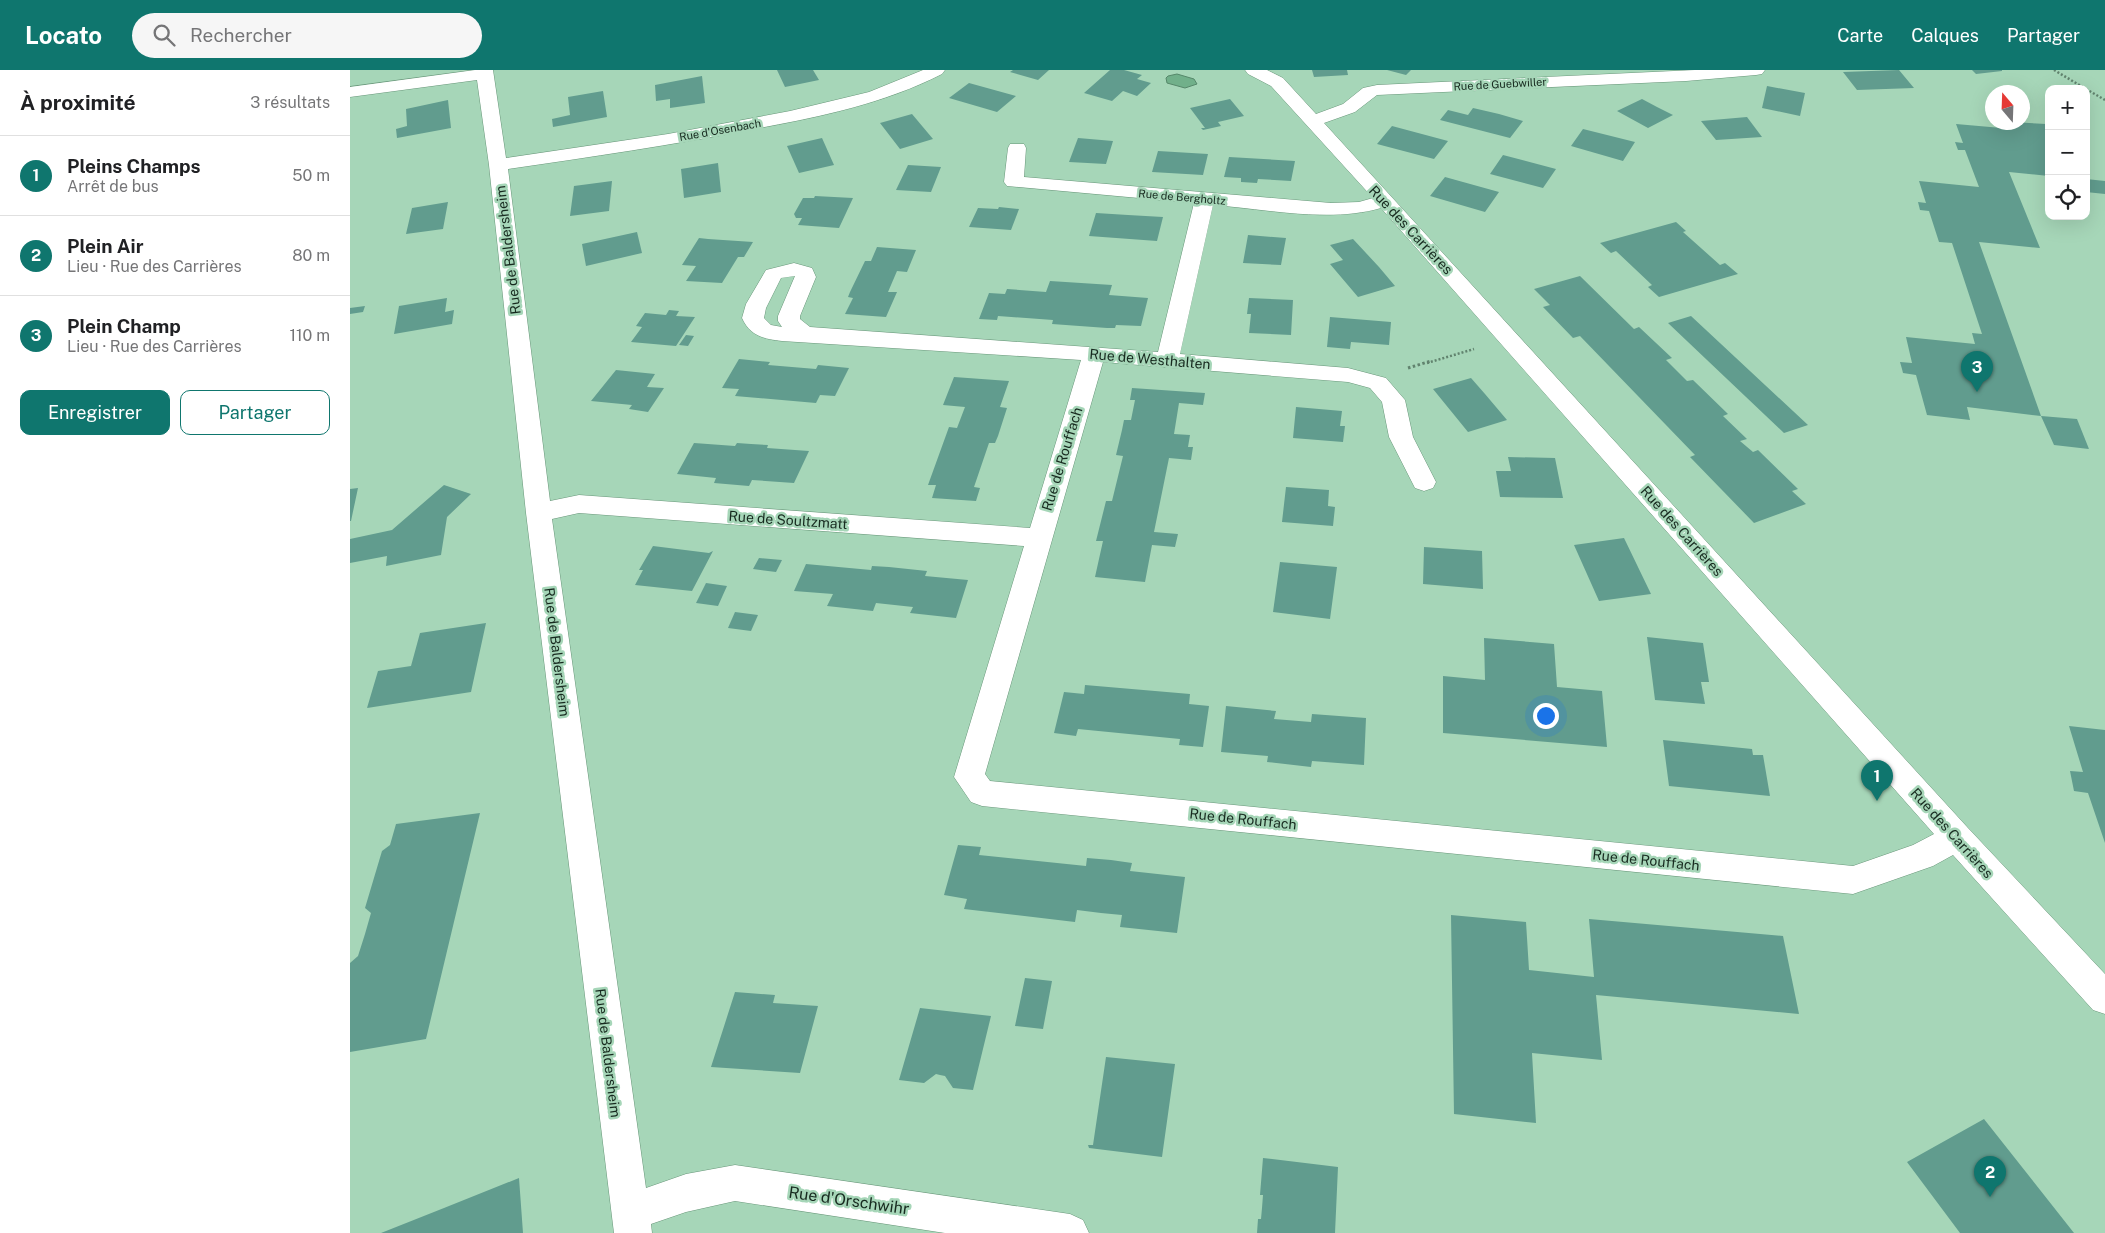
<!DOCTYPE html>
<html lang="fr">
<head>
<meta charset="utf-8">
<style>
	:root { --surface:#fff; --page:#f6f6f6; --text:#202124; --muted:#757577; --line:#e0e0e0; --accent:#0f766e }
	body { margin:0; font-family:"Public Sans",sans-serif; background:var(--page); color:var(--text) }
	.controls { position:absolute; right:15px; top:15px; display:grid; overflow:hidden; border-radius:10px; box-shadow:0 5px 20px #0002 }
	.controls button { width:45px; height:45px; display:grid; place-items:center; padding:0; border:0; border-bottom:1px solid var(--line); background:var(--surface); color:var(--text); font:25px sans-serif }
	.compass { position:absolute; left:1635px; top:15px; width:45px; height:45px; border-radius:50%; background:var(--surface); box-shadow:0 5px 20px #0002; rotate:341deg }
	.you { position:absolute; left:1195px; top:645px; width:18px; height:18px; margin:-12px; border:4px solid #fff; border-radius:50%; background:#1a73e8; box-shadow:0 0 0 8px #1a73e833 }
	.badge { display:grid; place-items:center; width:32px; height:32px; border-radius:50%; background:var(--accent); color:#fff; font-size:16px; font-weight:700 }
	.pin { position:absolute; translate:-50% -41px; filter:drop-shadow(0 1px 2px #0008) }
	.pin::after { content:''; position:absolute; top:26px; width:18px; height:15px; background:inherit; clip-path:polygon(0 0,100% 0,50% 100%) }
	.list { margin:0; padding:0; list-style:none }
	h2 { display:flex; justify-content:space-between; align-items:center; height:65px; margin:0; padding:0 20px; font-size:21px }
	h2 small { font-size:16px; font-weight:400; color:var(--muted) }
	.list li { display:grid; grid-template-columns:32px 1fr auto; gap:15px; align-items:center; box-sizing:border-box; height:80px; padding:0 20px; border-top:1px solid var(--line) }
	.list b { display:block; font-size:19px; white-space:nowrap }
	.list p { margin:0; font-size:16px; white-space:nowrap; color:var(--muted) }
	.list em { font-size:16px; font-style:normal; color:var(--muted) }
	.actions { display:flex; gap:10px; padding:15px 20px }
	.actions a { flex:1; padding:11px 0; border:1px solid var(--accent); border-radius:10px; text-align:center; font-size:18px; color:var(--accent) }
	.actions .main { background:var(--accent); color:#fff }
	.icon { flex:none; width:28px; height:28px; fill:none; stroke:currentColor; stroke-width:2; stroke-linecap:round; stroke-linejoin:round }
	.map { position:relative; flex:none; width:1755px; height:1163px; overflow:hidden }
	header { display:flex; align-items:center; gap:30px; box-sizing:border-box; height:70px; padding:0 25px; background:var(--accent); color:#fff }
	header strong { font-size:24px }
	nav { display:flex; gap:28px; margin-inline-start:auto; font-size:18px }
	.search { width:350px; height:45px; background:var(--page); display:flex; align-items:center; gap:12px; box-sizing:border-box; padding:0 18px; border-radius:28px; color:var(--muted); font-size:19px }
	main { display:flex }
	aside { flex:1; background:var(--surface) }
	.map>svg:first-child { display:block }
	.water { fill:#71b08a; stroke:#56886a }
	.building { fill:#619c8e }
	.lines { fill:none; stroke-linecap:round; stroke-linejoin:round }
	.street-casing { stroke:#689679; stroke-width:1 }
	.path-far1 { stroke:#61836e; stroke-width:2.5; stroke-dasharray:2 2; stroke-linecap:butt }
	.path { stroke:#61836e; stroke-width:3; stroke-dasharray:2.5 2.5; stroke-linecap:butt }
	.street { fill:#fff; fill-rule:evenodd }
	.labels { text-anchor:middle; stroke-width:5; stroke-linejoin:round; paint-order:stroke }
	.far-street-label { font-size:11px; fill:#172a1f; stroke:#a6d6b8 }
	.street-label { font-size:14px; fill:#172a1f; stroke:#a6d6b8 }
	.near-street-label { font-size:16px; fill:#172a1f; stroke:#a6d6b8 }
</style>
</head>
<body>
<header>
<strong>Locato</strong>
<div class="search"><svg class="icon" aria-label="search" viewBox="0 0 24 24"><circle cx="10" cy="10" r="6"/><path d="M15 15l6 6"/></svg>Rechercher</div>
<nav><a>Carte</a><a>Calques</a><a>Partager</a></nav>
</header>
<main>
<aside>
<h2>À proximité<small>3 résultats</small></h2>
<ul class="list">
<li><span class="badge">1</span><div><b>Pleins Champs</b><p>Arrêt de bus</p></div><em>50 m</em></li>
<li><span class="badge">2</span><div><b>Plein Air</b><p>Lieu · Rue des Carrières</p></div><em>80 m</em></li>
<li><span class="badge">3</span><div><b>Plein Champ</b><p>Lieu · Rue des Carrières</p></div><em>110 m</em></li>
</ul>
<div class="actions"><a class="main">Enregistrer</a><a>Partager</a></div>
</aside>
<div class="map">
<svg width="1755" height="1163" viewBox="0 0 1755 1163">
	<rect width="100%" height="100%" fill="#a6d6b8"/>
	<!-- water -->
	<path class="water" d="M827,4L844,9L847,14L835,18L817,13L816,8L818,6Z"/>
	<!-- building -->
	<path class="building" d="M427,0H463L469,10L435,17Z
		M663,0H699L688,10L660,2Z
		M760,0H774L792,5L787,9L801,13L787,26L773,21L762,31L734,23Z
		M962,0H997L998,5L964,7Z
		M1037,0H1061L1056,5Z
		M1549,0L1564,18L1507,20L1493,2Z
		M1622,0H1652V1L1626,4Z
		M352,6L355,33L320,38V29L306,31L305,15Z
		M619,13L666,26L647,42L599,28Z
		M1417,16L1455,23L1450,46L1412,38Z
		M253,21L257,47L203,57L202,49L220,45L218,27Z
		M880,29L894,46L868,52L871,56L853,60L851,58H855L840,38Z
		M1292,29L1307,37L1323,45L1298,58L1267,41Z
		M98,30L101,58L47,68L46,59L57,56L56,39Z
		M1123,38L1149,44L1173,51L1160,68L1090,50L1098,40L1118,45Z
		M562,44L583,69L550,79L530,53Z
		M1397,47L1412,67L1366,70L1351,51Z
		M1660,52L1696,54L1699,60V106L1659,102L1690,178L1629,172L1691,346L1727,349L1739,379L1704,375L1691,346L1617,337L1620,350L1577,345L1566,305L1553,303L1552,299L1550,292L1562,293L1556,267L1625,274L1622,263L1632,264L1602,173L1589,172L1579,141L1570,140L1568,132L1576,133L1569,111L1629,117L1615,80H1608L1605,72L1613,73L1606,54L1663,59Z
		M1042,56L1098,71L1084,89L1027,74Z
		M1233,59L1285,72L1273,91L1221,76Z
		M472,68L484,95L449,103L437,76Z
		M728,68L763,71L756,94L719,92Z
		M808,81L858,84L853,105L802,102Z
		M1153,85L1206,99L1193,118L1140,104Z
		M879,87L945,91L941,111L908,109L907,113L891,112V108L874,107Z
		M368,93L371,122L334,128L331,99Z
		M558,95L591,97L581,122L546,120Z
		M1095,107L1149,122L1135,142L1080,126Z
		M1736,109L1755,111V124L1736,122Z
		M262,111L259,141L220,146L224,116Z
		M465,126L503,128L489,158L448,155L452,148H446L444,144L453,128H464Z
		M98,132L93,159L56,164L62,138Z
		M649,137L669,139L661,160L619,157L628,138L648,139Z
		M746,143L778,145L813,147L807,171L739,166Z
		M1326,152L1336,161L1333,162L1370,195L1375,193L1388,204L1309,227L1298,217L1302,215L1266,181L1261,183L1250,173Z
		M287,162L292,183L236,196L232,174Z
		M898,165L936,168L931,195L893,193Z
		M349,168L358,169L403,172L394,187H388L372,213L336,211L346,196L332,195Z
		M1003,169L1029,197L1045,216L1008,227L980,194L993,190L980,175Z
		M527,177L566,180L557,202L547,201L538,222H547L536,247L495,244L503,228L498,227L500,222L515,191H521Z
		M1230,206L1284,259L1289,257L1322,288L1316,290L1337,311L1343,310L1378,344L1373,346L1397,369L1390,371L1403,382L1408,380L1448,419L1442,421L1456,434L1404,453L1340,387L1345,385L1230,266L1223,268L1193,237L1200,235L1184,219Z
		M700,211L762,215L759,225L798,228L791,256L766,255L765,258H757L702,254L703,250L648,246L647,250L629,249L639,223L655,224L657,219L696,222Z
		M97,228L95,242L104,240L102,254L44,264L49,236Z
		M899,228L943,230L941,265L899,263L901,244H897Z
		M15,236L13,242L0,244V238Z
		M319,240L329,241L326,246L345,247L326,276L281,272L292,257L286,256L295,243L316,245Z
		M1341,246L1458,355L1434,363L1318,253Z
		M980,247L1041,252L1039,275L1001,272L1000,279L977,277Z
		M336,265L344,266L338,276L329,275Z
		M389,289L420,292L418,295L466,299L468,295L499,298L485,326L470,325L466,333L385,326L389,319L372,318Z
		M266,300L305,304L297,317L314,318L298,342L279,339L282,335L241,331Z
		M604,307L659,311L650,337L657,338L648,366L645,373H639L624,417L630,418L626,431L582,428L586,415H578L599,357L607,358L615,337L593,335Z
		M1121,308L1135,324L1157,350L1118,362L1083,319Z
		M782,318L855,323L853,335L829,333L824,364L840,365L838,377H843L841,390L819,388L804,462L828,464L825,477L802,475L795,512L745,507L753,471H746L756,431H762L773,386L766,385L772,360L774,350H781L785,330H780Z
		M946,337L992,341L990,356H995L993,372L943,368Z
		M344,373L385,376L387,373L401,374L418,375L417,378L459,381L444,413L402,410L399,416L364,413L366,408L327,404Z
		M1158,387L1205,388L1213,428L1150,427L1146,401H1161Z
		M94,415L121,424L97,447L91,485L36,496L37,486L0,493V469L42,460Z
		M936,417L979,420L978,436L985,437L983,456L932,452Z
		M8,418L1,451H0V419Z
		M1274,468L1301,524L1249,531L1224,475Z
		M303,476L359,483L363,481L342,521L285,515L293,500H289Z
		M1074,477L1132,481L1133,519L1073,514Z
		M409,488L432,490L426,502L403,499Z
		M930,492L987,497L980,549L923,542Z
		M456,494L521,500L522,496L539,497L577,501L575,506L618,510L606,548L560,543L563,537L526,533L523,541L477,536L483,524L444,521Z
		M356,513L377,516L368,536L346,533Z
		M385,542L408,545L401,561L378,558Z
		M136,553L121,622L17,638L28,601L61,596L70,563Z
		M1297,567L1353,573L1359,612H1351L1355,634L1305,630Z
		M1134,568L1204,574L1207,617L1252,621L1257,677L1093,663V606L1135,610Z
		M735,615L840,624L839,634L859,636L853,677L829,675L830,669L728,659L726,666L704,663L714,622L734,624Z
		M876,636L926,641L924,649L961,652L962,644L1016,648L1014,695L962,691L961,697L917,692L918,686L871,682Z
		M1719,656L1755,660V773L1738,723L1724,721L1720,701L1733,702Z
		M1313,670L1402,679L1403,685H1413L1420,726L1319,716Z
		M130,743L76,969L0,982V893L8,886L15,864L21,843L15,838L32,781L40,775L46,754Z
		M608,775L631,777L629,785L736,796L737,788L761,790L782,793L780,801L835,807L827,863L770,857L772,845L751,843L727,840L725,852L614,839L617,829L594,825Z
		M1101,845L1176,852L1179,900L1244,907L1239,849L1433,866L1449,944L1246,925L1252,990L1182,983L1186,1053L1104,1044Z
		M675,908L702,911L693,959L665,956Z
		M385,922L425,925L423,933L468,936L450,1003L361,997Z
		M570,938L641,946L623,1020L603,1018L595,1006L590,1005L586,1004L574,1013L549,1010Z
		M756,987L825,994L812,1087L739,1078L738,1075H743Z
		M1634,1049L1724,1163H1610L1557,1092Z
		M913,1088L988,1097L985,1163H907L908,1149H911L912,1138L913,1125H910Z
		M169,1108L173,1163H31L94,1138Z"/>
	<g class="lines">
		<defs>
			<path id="street" d="M125,0H143L156,88L318,64L440,41L519,22L573,0H595L592,4C533,34 469,47 404,59C323,75 240,87 158,99L200,431L229,425L680,458L731,290L432,271C414,269 400,266 392,248L396,234L416,200L444,193L462,198L466,207L450,246V249L460,257L808,282L844,133L657,116L654,112L658,78L660,74H674L676,78L674,107L981,133L1009,132L1023,128L921,16L898,4L895,0H917L933,8L966,44L993,34L1013,18L1027,15L1345,0H1415L1412,4L1406,5L1336,11L1027,25L1005,42L974,53L1618,758L1755,904V944L1743,940L1603,785L1583,796L1503,824L632,736L621,732L604,707L674,476L229,443L202,449L296,1118L336,1104L385,1095L720,1144L733,1150L739,1163H595L385,1131L336,1142L301,1154L302,1163H264L176,443L139,95L127,10L0,27V17ZM863,135C916,139 980,153 1031,138L1584,764L1563,775L1503,796L640,711L635,704L753,292L998,312L1020,318L1032,332L1039,367L1065,418L1074,421L1083,418L1086,412L1063,367L1055,330L1036,308L998,298L830,284ZM445,206L428,246V251L432,257L421,255L414,248L416,238L431,208Z"/>
		</defs>
		<!-- street casing -->
		<use href="#street" class="street-casing"/>
		<!-- path-far1 -->
		<path class="path-far1" d="M1704,0L1736,19
			M1736,19L1755,30
			M1077,293L1124,279"/>
		<!-- path -->
		<path class="path" d="M1058,298L1081,291"/>
		<!-- street -->
		<use href="#street" class="street"/>
	</g>
	<g class="labels">
		<!-- far-street labels -->
		<g class="far-street-label">
			<text transform="translate(1150 14) rotate(-3)" y="4">Rue de Guebwiller</text>
			<text transform="translate(370 60) rotate(-10)" y="4">Rue d'Osenbach</text>
			<text transform="translate(832 127) rotate(5)" y="4">Rue de Bergholtz</text>
		</g>
		<!-- street labels -->
		<g class="street-label">
			<text transform="translate(1061 160) rotate(47)" y="5">Rue des Carrières</text>
			<text transform="translate(158 180) rotate(-97)" y="5">Rue de Baldersheim</text>
			<text transform="translate(800 289) rotate(5)" y="5">Rue de Westhalten</text>
			<text transform="translate(712 389) rotate(-73)" y="5">Rue de Rouffach</text>
			<text transform="translate(438 450) rotate(4)" y="5">Rue de Soultzmatt</text>
			<text transform="translate(1332 461) rotate(48)" y="5">Rue des Carrières</text>
			<text transform="translate(207 582) rotate(83)" y="5">Rue de Baldersheim</text>
			<text transform="translate(893 749) rotate(6)" y="5">Rue de Rouffach</text>
			<text transform="translate(1602 763) rotate(48)" y="5">Rue des Carrières</text>
			<text transform="translate(1296 790) rotate(6)" y="5">Rue de Rouffach</text>
			<text transform="translate(258 983) rotate(83)" y="5">Rue de Baldersheim</text>
		</g>
		<!-- near-street labels -->
		<g class="near-street-label">
			<text transform="translate(499 1130) rotate(8)" y="6">Rue d'Orschwihr</text>
		</g>
	</g>
</svg>
<div class="controls">
<button>+</button>
<button>−</button>
<button><svg class="icon" aria-label="locate" viewBox="0 0 24 24"><circle cx="12" cy="12" r="6"/><path d="M12 2v4M12 18v4M2 12h4M18 12h4"/></svg></button>
</div>
<svg class="compass" viewBox="-18 -18 36 36"><path d="M0-13l5 13h-10z" fill="#e53935"/><path d="M0 13l5-13h-10z" fill="#757577"/></svg>
<div class="you"></div>
<div class="pin badge" style="left:1527px;top:731px">1</div>
<div class="pin badge" style="left:1640px;top:1127px">2</div>
<div class="pin badge" style="left:1627px;top:322px">3</div>
</div>
</main>
</body>
</html>
